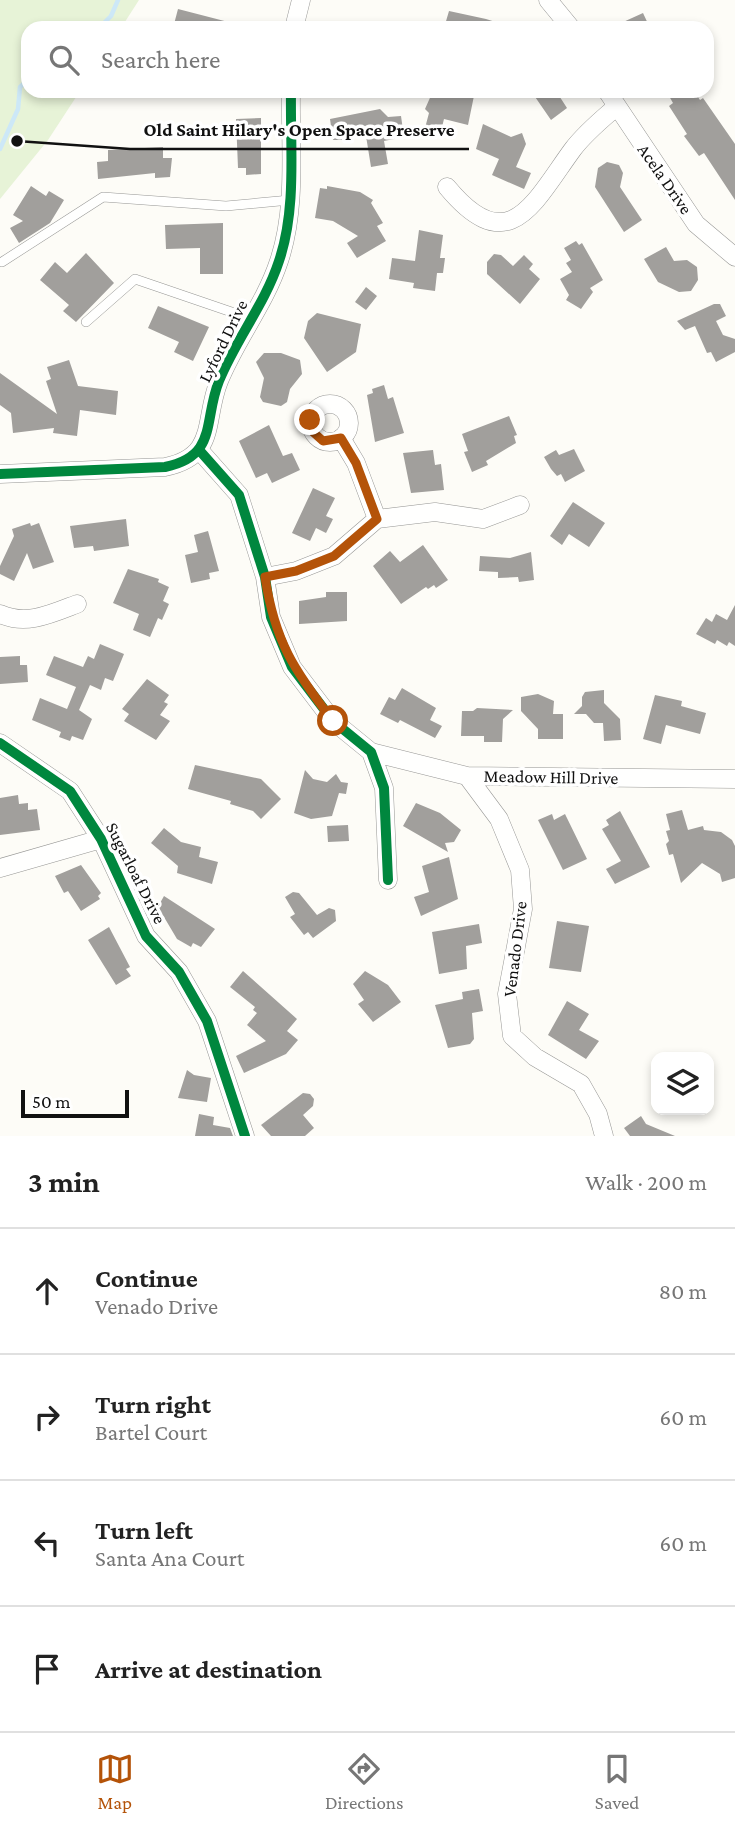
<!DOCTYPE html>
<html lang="en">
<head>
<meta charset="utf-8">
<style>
	:root { --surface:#fff; --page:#f2f2f2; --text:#222; --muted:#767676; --line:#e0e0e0; --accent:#b45309 }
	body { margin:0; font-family:"Crimson Pro",serif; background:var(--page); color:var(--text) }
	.controls { position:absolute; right:21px; bottom:21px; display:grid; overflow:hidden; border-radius:14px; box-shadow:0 4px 10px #0003 }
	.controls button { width:63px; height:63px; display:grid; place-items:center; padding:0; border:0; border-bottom:2px solid var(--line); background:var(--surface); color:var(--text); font:35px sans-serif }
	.scale { position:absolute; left:21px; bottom:18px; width:108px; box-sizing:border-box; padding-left:7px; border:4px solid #111; border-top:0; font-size:19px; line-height:24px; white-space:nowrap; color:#111; -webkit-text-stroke:5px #fff; paint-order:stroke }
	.stop { position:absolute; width:21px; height:21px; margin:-16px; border:5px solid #b45309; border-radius:50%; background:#fff }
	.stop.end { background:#b45309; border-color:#fff; box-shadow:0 2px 7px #0008 }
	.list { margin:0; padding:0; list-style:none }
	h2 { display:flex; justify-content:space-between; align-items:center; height:91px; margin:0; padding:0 28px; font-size:30px }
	h2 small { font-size:23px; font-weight:400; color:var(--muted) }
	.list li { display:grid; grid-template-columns:46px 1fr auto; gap:21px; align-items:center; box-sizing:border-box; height:126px; padding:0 28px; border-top:2px solid var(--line) }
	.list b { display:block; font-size:26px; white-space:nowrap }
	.list p { margin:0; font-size:23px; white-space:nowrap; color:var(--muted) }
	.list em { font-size:23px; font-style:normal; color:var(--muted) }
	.icon { flex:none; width:38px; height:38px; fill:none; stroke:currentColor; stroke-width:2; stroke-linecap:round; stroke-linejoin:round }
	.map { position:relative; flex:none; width:735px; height:1136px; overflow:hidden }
	.search { position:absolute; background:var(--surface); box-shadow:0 4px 10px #0003; left:21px; right:21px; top:21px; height:77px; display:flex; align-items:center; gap:18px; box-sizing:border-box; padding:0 24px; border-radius:21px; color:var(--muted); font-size:26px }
	.sheet { height:595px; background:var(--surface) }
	nav { display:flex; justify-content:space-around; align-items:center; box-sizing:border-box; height:98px; border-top:2px solid var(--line); background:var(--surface); font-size:19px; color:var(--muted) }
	nav a { display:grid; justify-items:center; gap:4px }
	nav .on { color:var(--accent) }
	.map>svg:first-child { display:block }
	.green { fill:#e7f3d7 }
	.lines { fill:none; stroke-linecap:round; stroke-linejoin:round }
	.stream { stroke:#cde8f7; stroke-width:4.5 }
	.building { fill:#a19f9c }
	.service-casing { stroke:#979795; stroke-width:10 }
	.minor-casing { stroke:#979795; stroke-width:19 }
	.service { stroke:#fffffe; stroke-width:9 }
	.minor { stroke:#fffffe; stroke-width:18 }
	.cycleway-casing { stroke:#fff; stroke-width:15 }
	.cycleway { stroke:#00873e; stroke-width:10 }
	.route { stroke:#b45309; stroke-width:9 }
	.labels { text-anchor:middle; stroke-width:7; stroke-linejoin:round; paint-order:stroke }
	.street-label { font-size:18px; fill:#111; stroke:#fff }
	.leader { fill:none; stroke:#111; stroke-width:2.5 }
	.callout-dot { fill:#111; stroke:#fff; stroke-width:2.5 }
	.callout-label { font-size:19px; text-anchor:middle; font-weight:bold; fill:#111; stroke:#fff; stroke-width:7; stroke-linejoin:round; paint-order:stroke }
</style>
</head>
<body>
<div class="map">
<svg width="735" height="1136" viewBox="0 0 735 1136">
	<rect width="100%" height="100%" fill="#fdfcf7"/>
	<!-- green -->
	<path class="green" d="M0,0H139L121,28H28V91H80L48,140L0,199Z"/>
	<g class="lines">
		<!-- stream -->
		<path class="stream" d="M99,28L111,16L118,0
			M0,149L18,109L20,87L28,80"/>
	</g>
	<!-- building -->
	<path class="building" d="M178,9L236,24V28H173Z
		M449,11L486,19L505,25L504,28H444Z
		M643,13L650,28H610Z
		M433,91H475L468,125L444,119L441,131L425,128L429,113L425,109Z
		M531,91H556L567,108L551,120Z
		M676,91H694L700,100L703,98L735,144V200L704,153L699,156L684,136L687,134L669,106L673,103L669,96Z
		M380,109L388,117L401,116L404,137L384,141L388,164L371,167L366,136L349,135L344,140H333L330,119Z
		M261,118V174L246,175V168H238L236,119Z
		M483,124L511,137L522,133L526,144L516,167L531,173L524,189L492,175L499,159L476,149Z
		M163,147V158H172L170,177L155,178V173L98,179L97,162L108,161V150Z
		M607,162L619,165L623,173L620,187L642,220L624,232L595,187L598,168Z
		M31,186L46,196L49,191L64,200L50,223L19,243L10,228L23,221L13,215Z
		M327,186L360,192L373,200L371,203L383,223L377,226L386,241L357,258L347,243L358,236L333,221L315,218L320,188L327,189Z
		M223,223V274H200V248L166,249L165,225Z
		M419,230L443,235L440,258H445L443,273H437L435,291L413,288L414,283L389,279L392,258L415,261Z
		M576,241L579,245L582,243L603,280L590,288L593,292L581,309L566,300L569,295L560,279L572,272L566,263L571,260L564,248Z
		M666,247L674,261L687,260L697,267L698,280L691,291L679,292L658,282L644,259Z
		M86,253L114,283L76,322L63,311L69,305L40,280L55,262L67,273Z
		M494,254L501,255L513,266L524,255L533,264L529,269L540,279L520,304L487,274V262Z
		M366,287L377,296L366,310L355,302Z
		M714,304H720L726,316L716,321L723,335L735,339V352L716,362L711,352L707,353L695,326L685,330L677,321Z
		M158,306L209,327L193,361L174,352L179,342L148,328Z
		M317,313L361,324L356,352L327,372L304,338L308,321Z
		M264,353H281L300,360L302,374L290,389L287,402L281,406L263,402L260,397L264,378L256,362Z
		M69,360L78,386L118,391L116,415L80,410L77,436L53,433L54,428L13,433L11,413L0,405V373L57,414L46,381L51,379L47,367Z
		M384,385L388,399L393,397L404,433L375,442L367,395L373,393L372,389Z
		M509,416L517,435L514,436L516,443L486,461L488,465L472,472L464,452L468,451L462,434Z
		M269,425L283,456L292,453L300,470L272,483L267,473L256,478L239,441Z
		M574,449L585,471L565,482L561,474L557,476L551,469L544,457L556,450L559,455Z
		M433,450L435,465L441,464L444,490L411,493L403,453Z
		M313,488L335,498L326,516L333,519L326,533L316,528L310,541L292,533Z
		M573,502L605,523L589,547L569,534L562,545L550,536Z
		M126,519L129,546L94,551L93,546L74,548L70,526Z
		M30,523L31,526L39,523L54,562L33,569L27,553L14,581L0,574V566L14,536L12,529Z
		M208,531L219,571L209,573L210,579L191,583L185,555L198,552L194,535Z
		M423,545L448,580L436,588L434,585L428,589L426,587L401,604L373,566L390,551L400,562Z
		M531,552L534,580L519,582L518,577L498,578V572L479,571L480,556L510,558Z
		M128,569L159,579L158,582L169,587L163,601L169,604L162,620L158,618L150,637L133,630L139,614L113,603Z
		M326,592H347V621L299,624V601L326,597Z
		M735,605V646L729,642L727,646L717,640L715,644L696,634L706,618L712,622L716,614L727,620Z
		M100,644L124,654L113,681L105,678L101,690L90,685L79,710L92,719L83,740L72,736L70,741L59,737L61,732L32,720L40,698L67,709L76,687L46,675L54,656L83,667L88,656L94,659Z
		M20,656V665H27L28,682L0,684V657Z
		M147,679L169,695L164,702L168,704L160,715L170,721L156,740L124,721L129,714L122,709Z
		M402,688L436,708L430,720L442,726L435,738L400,720L398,723L380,714L389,697L395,700Z
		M604,690V703L620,719L621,740L604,741L603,723H594L586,714H574L582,706V697L585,692Z
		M538,694L554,701L553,714H563V739H538V729L521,711V697Z
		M655,695L682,701L681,706L706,713L700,734L666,725L661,744L643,739Z
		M477,708L513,710L503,719L502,742H484V736H461L462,711H473Z
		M195,765L261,779L281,799L261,819L253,811L230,804L231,801L188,789Z
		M305,770L313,779L327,782L336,774L341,782L348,783L346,794L339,793L332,816L311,819L294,813Z
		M18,795L19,804L28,803V810L37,809L40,830L0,835V798Z
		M416,803L440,813L461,830L454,842L445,843L448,852L403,826Z
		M682,810L688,830L703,826L704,830L721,832L732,840L735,846V878L722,882L720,874L702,863L681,883L673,854L669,855L666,844L669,841L666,831L670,830L666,814Z
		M620,811L650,867L615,884L606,869L621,861L602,829L609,825L606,820Z
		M552,814L554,820L565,814L587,859L563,870L538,820Z
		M348,825L349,841L328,842L327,826Z
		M164,828L181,842L201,847L199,857L218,862L212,884L177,873L178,866L151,843Z
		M449,857L458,899L421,916L414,897L429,892L422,866Z
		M81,865L101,893L98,896L100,899L81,911L68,891L64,893L55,876Z
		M293,892L299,893L317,915L329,908L335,910L336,921L313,938L308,932L304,935L290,917L295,914L285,897Z
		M164,896L215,929L201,947L193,943L191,947L177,939L164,917L155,912Z
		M557,921L589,926L581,972L549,968Z
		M479,924L482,943L466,946L467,969L439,974L432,932Z
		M109,927L130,967L126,969L131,976L116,985L88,940Z
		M243,971L297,1019L287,1031L298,1040L286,1054L244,1073L236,1056L266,1041L247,1025L257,1013L253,1010L255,1007L230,987Z
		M365,971L388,985L401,1002L373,1022L358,1004L364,1000L353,984Z
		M479,989L483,1011L472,1013L474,1039L470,1044L448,1048L435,1005L463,999L462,992Z
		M567,1001L589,1014L579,1030L599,1041L586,1059L548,1035Z
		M187,1070L194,1075L211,1078L207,1102L178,1098Z
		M303,1093L310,1094L314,1099L313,1106L303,1115L314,1128L305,1136H271L261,1125Z
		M199,1114L214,1117L213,1125L230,1128L233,1136H195Z
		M641,1116L646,1124L675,1136H630L624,1128Z"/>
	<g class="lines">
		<defs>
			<path id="service" d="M2,262L103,197L226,206L290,200
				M86,322L135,279L252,319"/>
			<path id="minor" d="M548,0L571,28
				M294,28L301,0
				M607,91L696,224L735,257
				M447,187C509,262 534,202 573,149C585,133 601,120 616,107
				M311 423a19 19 0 1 1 38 0a19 19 0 1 1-38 0Z
				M341,438L356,463L377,519
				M200,451L239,495L265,577L271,617L292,667L333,721L371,752L384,788L388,880
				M0,474L165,467C218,456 203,421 219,381C236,339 265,304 279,261C297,208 290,147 291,91
				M265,577L296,571L334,556L377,519L435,512L483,519L520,505
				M0,614C26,626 51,614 77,604
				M0,743L70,791L101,839L146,936L179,972L207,1021L245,1136
				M371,752L467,776L735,779
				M467,776L499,819L520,870L523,909L507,994L512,1036L535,1057L581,1084L598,1114L604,1136
				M0,868L101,839"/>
		</defs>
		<!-- service casing -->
		<use href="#service" class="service-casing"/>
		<!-- minor casing -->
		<use href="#minor" class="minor-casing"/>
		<!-- service -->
		<use href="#service" class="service"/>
		<!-- minor -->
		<use href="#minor" class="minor"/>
		<defs>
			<path id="cycleway" d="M200,451L239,495L265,577L271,617L292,667L333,721L371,752L384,788L388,880
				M0,474L165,467C218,456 203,421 219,381C236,339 265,304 279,261C297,208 290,147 291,91
				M0,743L70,791L101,839L146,936L179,972L207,1021L245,1136"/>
		</defs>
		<!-- cycleway casing -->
		<use href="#cycleway" class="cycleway-casing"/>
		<!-- cycleway -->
		<use href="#cycleway" class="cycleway"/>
	</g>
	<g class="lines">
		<!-- route -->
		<path class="route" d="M310,420L313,432L323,441L341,438L356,463L377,519L334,556L296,571L265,577C275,642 294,670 333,721"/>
	</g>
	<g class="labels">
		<!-- street labels -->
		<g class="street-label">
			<text transform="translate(665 179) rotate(55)" y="6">Acela Drive</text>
			<text transform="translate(223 341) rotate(-64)" y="6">Lyford Drive</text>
			<text transform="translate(551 777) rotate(1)" y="6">Meadow Hill Drive</text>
			<text transform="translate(136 873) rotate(63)" y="6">Sugarloaf Drive</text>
			<text transform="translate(515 949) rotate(-83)" y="6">Venado Drive</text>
		</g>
	</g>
	<!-- callouts -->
	<path class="leader" d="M17 141L130 149H469"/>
	<circle class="callout-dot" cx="17" cy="141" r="7"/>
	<g class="callout-label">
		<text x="299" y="136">Old Saint Hilary's Open Space Preserve</text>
	</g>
</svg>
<div class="controls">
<button><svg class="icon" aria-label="layers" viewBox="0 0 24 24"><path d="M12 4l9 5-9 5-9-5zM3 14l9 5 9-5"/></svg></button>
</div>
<div class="scale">50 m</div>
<div class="stop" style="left:333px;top:721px"></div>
<div class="stop end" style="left:310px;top:420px"></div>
<div class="search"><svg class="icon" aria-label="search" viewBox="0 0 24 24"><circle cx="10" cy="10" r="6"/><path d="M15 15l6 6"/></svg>Search here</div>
</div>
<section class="sheet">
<h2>3 min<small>Walk · 200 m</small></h2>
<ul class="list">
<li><svg class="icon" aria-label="ahead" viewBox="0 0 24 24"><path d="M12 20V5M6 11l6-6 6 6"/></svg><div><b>Continue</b><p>Venado Drive</p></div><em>80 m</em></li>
<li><svg class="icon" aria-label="right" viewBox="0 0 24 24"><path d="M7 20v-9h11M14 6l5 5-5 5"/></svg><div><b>Turn right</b><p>Bartel Court</p></div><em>60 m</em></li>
<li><svg class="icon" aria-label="left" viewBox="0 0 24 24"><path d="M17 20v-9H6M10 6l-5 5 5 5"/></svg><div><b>Turn left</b><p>Santa Ana Court</p></div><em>60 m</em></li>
<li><svg class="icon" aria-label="arrive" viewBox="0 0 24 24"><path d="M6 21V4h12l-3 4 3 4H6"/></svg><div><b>Arrive at destination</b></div></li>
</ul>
</section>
<nav>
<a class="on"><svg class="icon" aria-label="map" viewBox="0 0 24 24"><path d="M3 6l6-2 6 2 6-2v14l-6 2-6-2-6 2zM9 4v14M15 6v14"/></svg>Map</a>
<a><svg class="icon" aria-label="directions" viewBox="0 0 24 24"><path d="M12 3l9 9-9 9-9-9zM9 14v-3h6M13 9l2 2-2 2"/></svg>Directions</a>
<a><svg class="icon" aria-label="saved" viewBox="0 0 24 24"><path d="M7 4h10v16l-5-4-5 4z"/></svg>Saved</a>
</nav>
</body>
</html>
